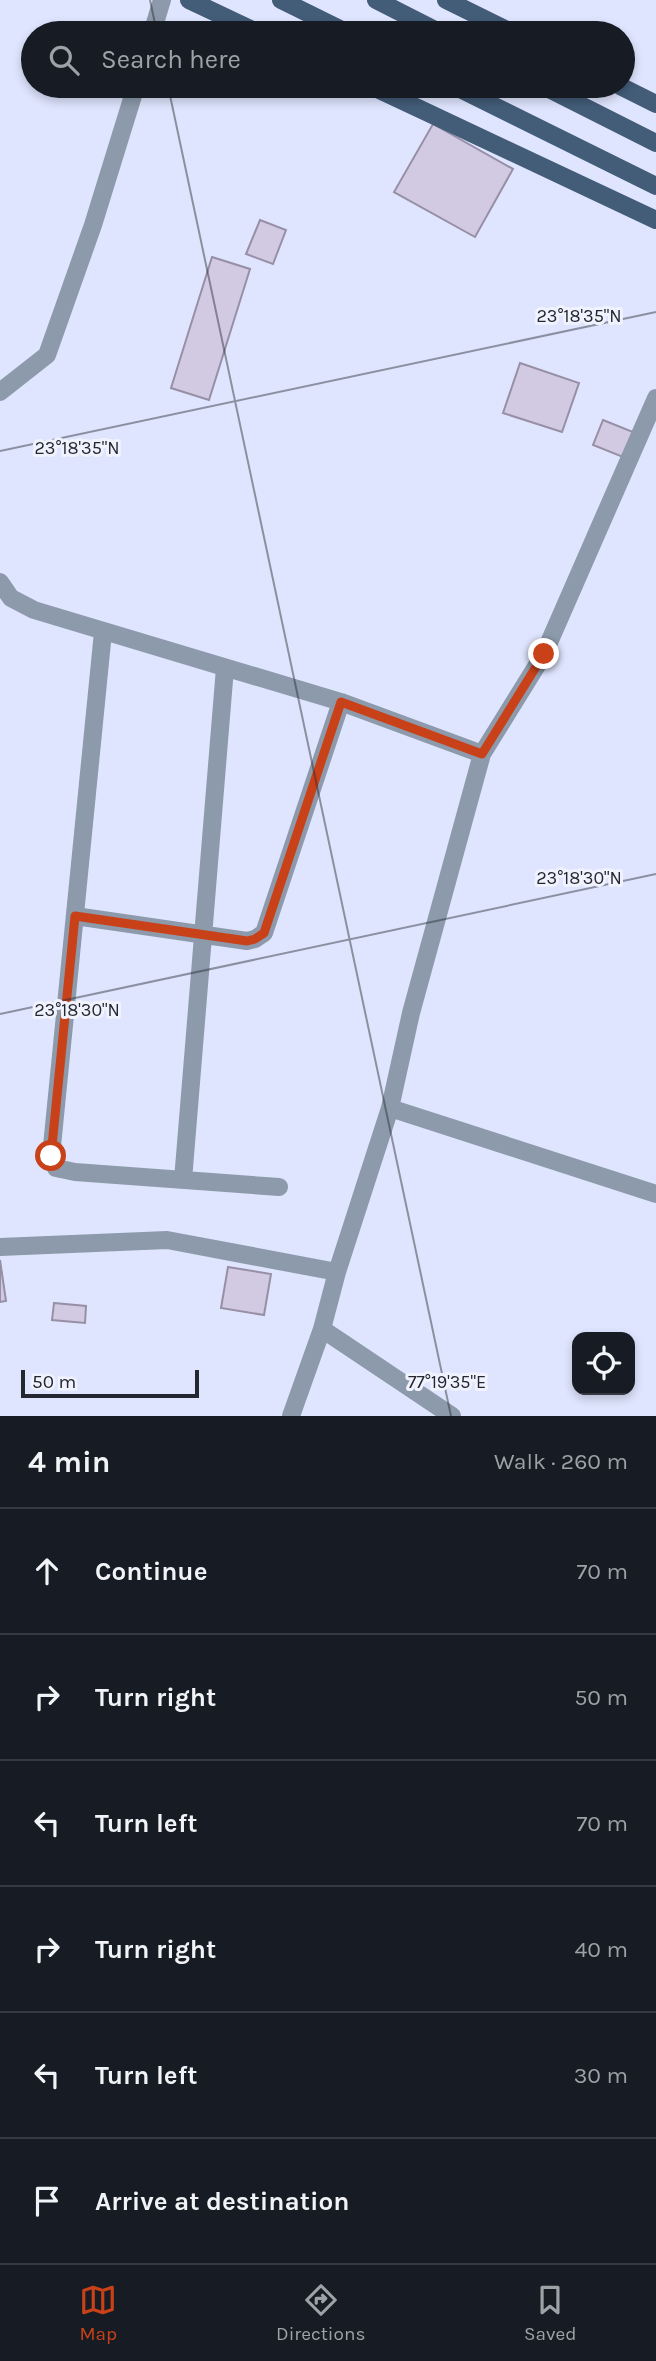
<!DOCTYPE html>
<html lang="en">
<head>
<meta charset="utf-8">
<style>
	:root { --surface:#171b24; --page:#20242c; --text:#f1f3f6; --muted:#9ea1a6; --line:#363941; --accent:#c94118 }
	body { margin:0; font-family:Karla,sans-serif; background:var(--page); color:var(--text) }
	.controls { position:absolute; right:21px; bottom:21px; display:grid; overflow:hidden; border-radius:14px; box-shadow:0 4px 10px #0003 }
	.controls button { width:63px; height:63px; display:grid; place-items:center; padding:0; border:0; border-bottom:2px solid var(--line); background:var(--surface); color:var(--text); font:35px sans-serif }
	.scale { position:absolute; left:21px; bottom:18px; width:178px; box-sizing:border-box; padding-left:7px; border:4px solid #252730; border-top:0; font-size:19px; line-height:24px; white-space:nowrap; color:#252730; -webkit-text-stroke:5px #f0f3fd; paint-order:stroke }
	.stop { position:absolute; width:21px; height:21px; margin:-16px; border:5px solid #c94118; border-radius:50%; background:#fff }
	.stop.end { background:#c94118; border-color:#fff; box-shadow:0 2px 7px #0008 }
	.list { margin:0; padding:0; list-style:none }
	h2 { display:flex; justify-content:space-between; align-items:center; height:91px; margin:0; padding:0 28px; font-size:30px }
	h2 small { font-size:23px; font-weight:400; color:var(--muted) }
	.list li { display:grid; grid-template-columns:46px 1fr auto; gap:21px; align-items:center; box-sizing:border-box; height:126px; padding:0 28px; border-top:2px solid var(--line) }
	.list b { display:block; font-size:26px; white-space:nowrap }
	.list em { font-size:23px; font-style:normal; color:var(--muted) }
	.icon { flex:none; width:38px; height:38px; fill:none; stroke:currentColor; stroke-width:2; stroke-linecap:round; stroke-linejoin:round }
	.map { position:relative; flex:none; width:656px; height:1416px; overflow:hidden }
	.search { position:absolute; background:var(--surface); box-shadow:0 4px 10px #0003; left:21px; right:21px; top:21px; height:77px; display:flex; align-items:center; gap:18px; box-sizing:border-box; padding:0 24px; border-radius:38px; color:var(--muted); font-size:26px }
	.sheet { height:847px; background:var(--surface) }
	nav { display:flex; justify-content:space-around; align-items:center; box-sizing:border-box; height:98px; border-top:2px solid var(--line); background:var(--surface); font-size:19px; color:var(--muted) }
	nav a { display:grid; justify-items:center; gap:4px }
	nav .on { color:var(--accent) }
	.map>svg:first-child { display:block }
	.building { fill:#d2cae3; stroke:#968fa6; stroke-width:2 }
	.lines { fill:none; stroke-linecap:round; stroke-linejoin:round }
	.minor { stroke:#8c9aab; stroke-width:18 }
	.major { stroke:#435c78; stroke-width:18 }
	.route { stroke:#c94118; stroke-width:9 }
	.ticks { fill:none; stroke:#252730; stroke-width:2; stroke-opacity:0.45 }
	.ticks-label { font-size:18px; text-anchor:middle; fill:#252730; stroke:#f0f3fd; stroke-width:6; stroke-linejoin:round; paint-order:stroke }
</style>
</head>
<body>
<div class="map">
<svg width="656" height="1416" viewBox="0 0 656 1416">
	<rect width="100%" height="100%" fill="#dfe5fe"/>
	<!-- building -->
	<path class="building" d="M433,124L513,169L475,237L394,192Z
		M260,220L286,230L273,264L246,254Z
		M212,257L250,269L209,400L171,388Z
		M520,363L579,383L562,432L503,413Z
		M603,420L633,432L623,457L593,445Z
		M0,1260L6,1301L0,1302Z
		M228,1267L271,1274L264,1315L221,1308Z
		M54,1303L86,1306L85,1323L52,1320Z"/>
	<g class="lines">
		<!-- minor -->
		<path class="minor" d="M152,33L162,0
			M0,392L47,355L93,225L136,86
			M0,582L11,598L34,610L341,702L482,754
			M103,632L51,1156L56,1168L75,1172L279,1187
			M75,916L247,941L255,939L264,933L341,702
			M390,1108L656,1194
			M183,1180L225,668
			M0,1247L167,1240L337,1272
			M322,1329L452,1416
			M291,1416L322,1329L337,1272L390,1108L411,1013L482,754L544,654L656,398"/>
		<!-- major -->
		<path class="major" d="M189,0L259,33
			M281,0L348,33
			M376,0L441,33
			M446,0L513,33
			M371,86L656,220
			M454,86L656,186
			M543,86L656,143
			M620,86L656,104"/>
	</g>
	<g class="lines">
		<!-- route -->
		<path class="route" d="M51,1156L75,916L247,941L255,939L264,933L341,702L482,754L544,654"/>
	</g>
	<!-- ticks -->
	<path class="ticks" d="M150,0L157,33M168,86L451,1416M0,451L656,312M0,1014L656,874"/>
	<g class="ticks-label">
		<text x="579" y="322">23°18'35"N</text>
		<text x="77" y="454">23°18'35"N</text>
		<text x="579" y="884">23°18'30"N</text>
		<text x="77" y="1016">23°18'30"N</text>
		<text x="447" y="1388">77°19'35"E</text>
	</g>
</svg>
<div class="controls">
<button><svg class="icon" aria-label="locate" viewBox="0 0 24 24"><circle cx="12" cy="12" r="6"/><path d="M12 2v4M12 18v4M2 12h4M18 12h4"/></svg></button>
</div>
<div class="scale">50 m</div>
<div class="stop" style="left:51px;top:1156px"></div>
<div class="stop end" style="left:544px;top:654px"></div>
<div class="search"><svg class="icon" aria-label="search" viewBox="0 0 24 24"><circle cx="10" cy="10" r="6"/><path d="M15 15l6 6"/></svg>Search here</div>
</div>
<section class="sheet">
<h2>4 min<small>Walk · 260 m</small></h2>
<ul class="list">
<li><svg class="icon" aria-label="ahead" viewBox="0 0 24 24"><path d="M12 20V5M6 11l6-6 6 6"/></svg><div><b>Continue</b></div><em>70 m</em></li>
<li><svg class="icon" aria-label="right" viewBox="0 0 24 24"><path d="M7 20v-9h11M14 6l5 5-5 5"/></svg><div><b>Turn right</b></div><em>50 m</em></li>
<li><svg class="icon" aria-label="left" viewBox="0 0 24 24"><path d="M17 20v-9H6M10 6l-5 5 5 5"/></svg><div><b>Turn left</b></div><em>70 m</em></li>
<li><svg class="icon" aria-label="right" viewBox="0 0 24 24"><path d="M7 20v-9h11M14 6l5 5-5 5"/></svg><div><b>Turn right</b></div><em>40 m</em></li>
<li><svg class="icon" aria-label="left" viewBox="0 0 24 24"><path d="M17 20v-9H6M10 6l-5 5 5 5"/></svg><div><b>Turn left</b></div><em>30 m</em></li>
<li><svg class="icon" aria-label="arrive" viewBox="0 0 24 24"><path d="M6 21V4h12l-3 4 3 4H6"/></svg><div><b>Arrive at destination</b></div></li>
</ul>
</section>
<nav>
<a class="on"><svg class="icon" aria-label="map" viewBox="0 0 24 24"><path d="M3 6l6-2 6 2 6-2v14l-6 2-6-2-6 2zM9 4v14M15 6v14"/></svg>Map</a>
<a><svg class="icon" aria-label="directions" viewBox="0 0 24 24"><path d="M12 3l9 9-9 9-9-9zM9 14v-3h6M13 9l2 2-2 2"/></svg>Directions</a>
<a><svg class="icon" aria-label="saved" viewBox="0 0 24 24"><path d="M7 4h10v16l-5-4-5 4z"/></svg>Saved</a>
</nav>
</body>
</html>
